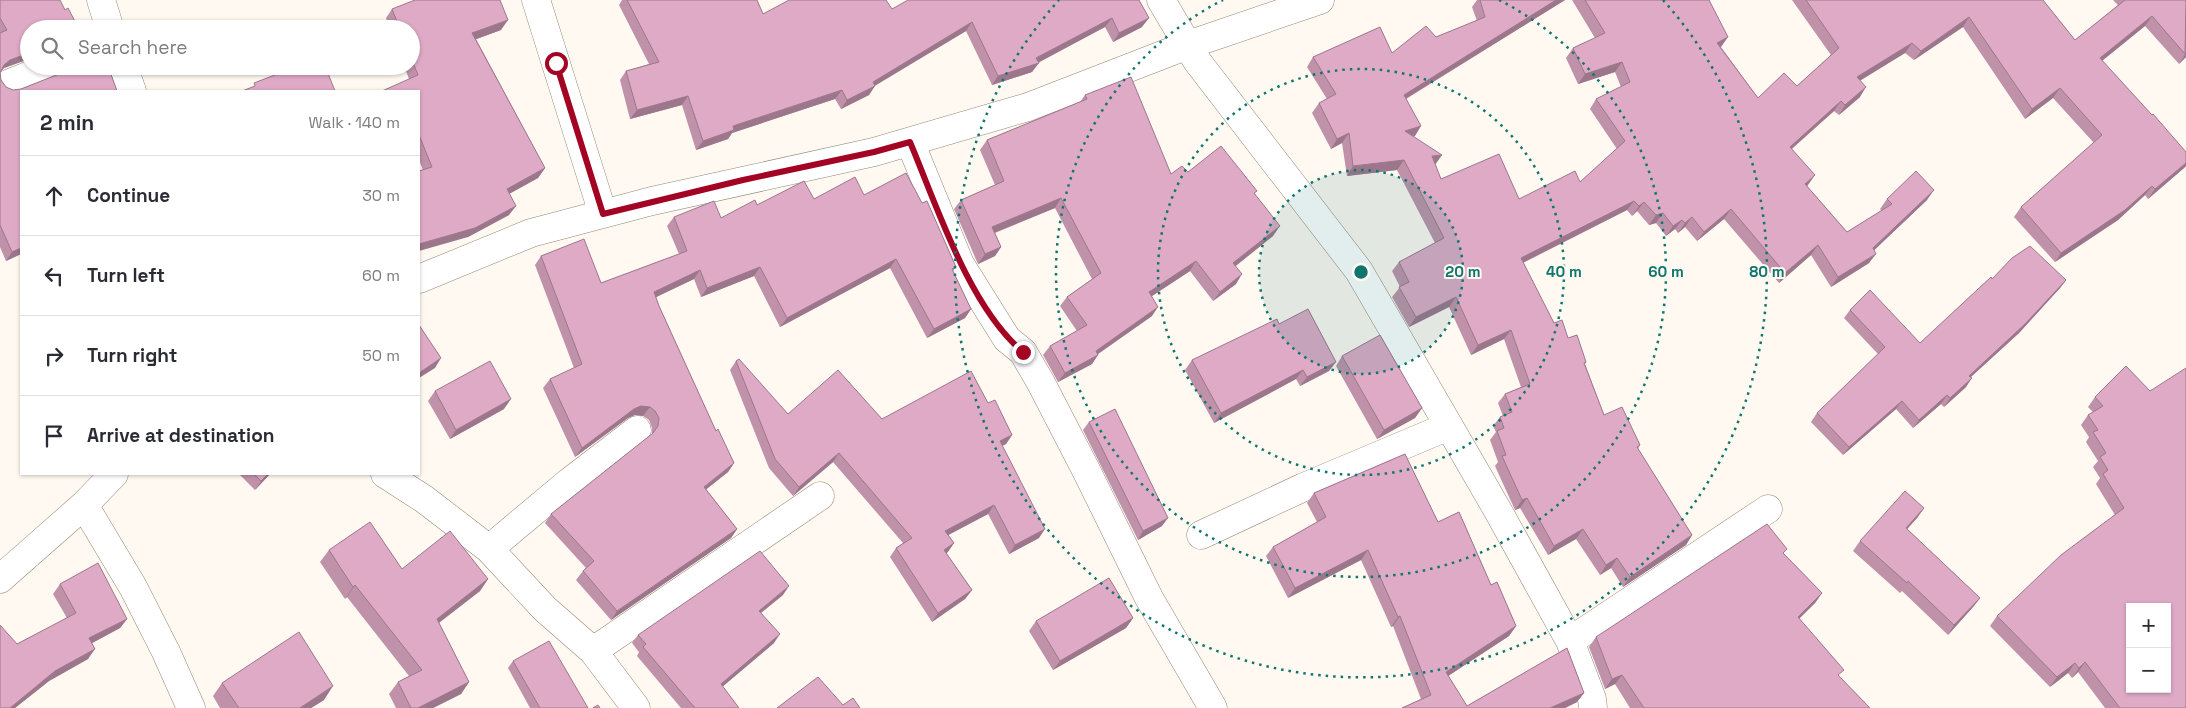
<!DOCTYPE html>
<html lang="en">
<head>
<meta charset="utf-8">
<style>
	:root { --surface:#fff; --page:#f2f2f3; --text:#2b2b33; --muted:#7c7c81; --line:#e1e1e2 }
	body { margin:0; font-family:"Space Grotesk",sans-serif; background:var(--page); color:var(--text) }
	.controls { position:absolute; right:15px; bottom:15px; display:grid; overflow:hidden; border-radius:0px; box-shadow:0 1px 4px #0004 }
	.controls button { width:45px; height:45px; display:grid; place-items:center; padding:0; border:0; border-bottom:1px solid var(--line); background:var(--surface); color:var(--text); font:25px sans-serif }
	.stop { position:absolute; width:15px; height:15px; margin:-11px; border:4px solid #a30424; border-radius:50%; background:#fff }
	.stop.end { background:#a30424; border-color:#fff; box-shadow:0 1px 5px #0008 }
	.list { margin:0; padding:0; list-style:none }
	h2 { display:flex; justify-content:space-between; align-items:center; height:65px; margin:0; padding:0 20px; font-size:21px }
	h2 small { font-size:16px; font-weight:400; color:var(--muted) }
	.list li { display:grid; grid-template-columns:32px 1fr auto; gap:15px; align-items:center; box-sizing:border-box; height:80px; padding:0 20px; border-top:1px solid var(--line) }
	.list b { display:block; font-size:19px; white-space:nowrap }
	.list em { font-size:16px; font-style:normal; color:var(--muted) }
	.icon { flex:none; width:28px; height:28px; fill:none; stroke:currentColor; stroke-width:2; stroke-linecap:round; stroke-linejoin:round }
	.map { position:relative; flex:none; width:2186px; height:708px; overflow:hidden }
	.search { position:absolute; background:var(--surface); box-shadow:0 1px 4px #0004; left:20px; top:20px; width:400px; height:55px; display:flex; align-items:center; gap:12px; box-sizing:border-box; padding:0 18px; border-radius:28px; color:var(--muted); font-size:19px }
	.panel { position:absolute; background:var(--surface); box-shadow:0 1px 4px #0004; left:20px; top:90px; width:400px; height:385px; border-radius:0px }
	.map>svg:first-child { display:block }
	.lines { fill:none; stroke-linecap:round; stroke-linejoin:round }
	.minor-casing { stroke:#948778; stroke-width:29 }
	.minor { stroke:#fff; stroke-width:28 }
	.wall { fill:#c092aa }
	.shaded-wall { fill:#9c778b }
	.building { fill:#dfaac6; stroke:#9c778b; fill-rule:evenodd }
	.route { stroke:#a30424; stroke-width:6 }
	.ring { fill:none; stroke:#0f766e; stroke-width:2.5; stroke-dasharray:2.5 5 }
	.centre { fill:#0f766e; stroke:#fff9f2; stroke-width:2.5 }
	.ring-label { font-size:15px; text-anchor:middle; font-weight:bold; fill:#0f766e; stroke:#fff9f2; stroke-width:4; stroke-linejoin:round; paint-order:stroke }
</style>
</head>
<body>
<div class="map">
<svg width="2186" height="708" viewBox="0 0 2186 708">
	<rect width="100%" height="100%" fill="#fff9f2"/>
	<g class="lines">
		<defs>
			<path id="minor" d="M101,0L110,29
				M536,0L603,214
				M1161,0L1197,61L1359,271L1497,509L1570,641L1592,699L1593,708
				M123,66L132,91
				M10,83L53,66
				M910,142L960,264L1007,339L1023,352L1041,383L1086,470L1149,598L1213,708
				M419,279L531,233L652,201L874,152L1028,107L1188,45L1320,0
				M385,474L424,499L489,549L545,609L593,651L636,708
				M84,505L133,587L166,652L191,708
				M1201,535L1304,487L1449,426
				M489,549L569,482L637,430
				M0,579L84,505L114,474
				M1570,641L1768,509
				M593,651L820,496"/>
		</defs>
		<!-- minor casing -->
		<use href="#minor" class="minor-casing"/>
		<!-- minor -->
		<use href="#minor" class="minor"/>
	</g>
	<!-- wall -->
	<path class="wall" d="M0,0L29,29V59L4,68L1,71L0,73L1,80L6,87L13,90L21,89L64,72L68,70V66H108L21,91V254L6,261L0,247Z
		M622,0H757L763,14L1139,0L1142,27L1113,42L1105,27L1038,62L1032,72L992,85L966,31L875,85L869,95L841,109L835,99L732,133L728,139L696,150L682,105L630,119L620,80L626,71L649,64L619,5Z
		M1477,0H1565L1406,99L1415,136H1413L1435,165L1441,179L1519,199L1580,182L1617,149L1590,109L1596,99L1621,87L1615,72L1578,84L1566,58L1573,48L1595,38L1572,0H1709L1721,47L1758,98L1797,86L1831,55L1792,0H2043L2075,40L2118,5L2113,0H2186V57L2179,64L2145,26L2102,61L2186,152V166L2184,168L2148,199L2145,195L2118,220L2055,262L2014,217L2021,207L2094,143L2053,98L2025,119L1963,27L1914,60L1905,53L1860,80V97L1839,115L1834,111L1792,149L1808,185L1807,186L1847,232L1882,211L1880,209L1887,199L1927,200L1874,250L1869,263L1831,287L1811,255L1779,283L1724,219L1697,241L1685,227L1678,233L1675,229L1666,236L1656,223L1649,225L1637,211L1632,216L1627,210L1523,263L1554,323L1568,338L1586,362L1585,364L1604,415L1640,445L1638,449L1692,535L1686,545L1623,587L1611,568L1600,575L1576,539L1548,555L1520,508L1515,510L1495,466L1498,462L1490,440L1496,432L1493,426L1500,417L1503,416L1498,403L1505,394L1521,387L1504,339L1471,355L1449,307L1409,327L1392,297L1400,287L1392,271L1399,262L1435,243L1397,170L1347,176L1342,143L1331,149L1312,113L1319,103L1327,99L1307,67L1313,57L1392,53L1436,37L1477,21L1472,7Z
		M392,9L501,30L476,39L545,168L538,178L509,194V215L468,237L423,170L419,160V91L409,79L404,66H411V29H390L386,18Z
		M1085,95L1171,174L1188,172L1255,194L1273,236L1235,266L1236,284L1213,301L1190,271L1152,296V316L1098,354L1092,364L1058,382L1043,355L1050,346L1077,331L1060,306L1067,297L1092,279L1055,208L995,233L1001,247L995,256L978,264L954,209L961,200L995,185L980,150L987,140L1080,102Z
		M864,195L956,267L953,271L971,309L965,318L927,338L890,268L780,327L754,276L701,297L694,279L656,297L659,306L716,431L734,463L728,472L706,489L737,529L731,538L611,620L576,580L583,571L586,568L545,523L551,514L652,434V428L649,420L643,416L635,415L628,418L575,457L543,388L550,379L574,368L535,265L541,256L601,283L679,254L667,226L674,217L721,218L757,205L814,199Z
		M1992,279L2066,280L2060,288L2019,333L1971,377L1966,387L1944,407L1941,404L1913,428L1896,409L1843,455L1811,422L1817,413L1878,354L1844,318L1850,310L1920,343Z
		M1279,324L1329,371L1300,386L1296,379L1214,423L1185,370L1192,360Z
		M1342,356L1422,408L1415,418L1377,439L1336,366Z
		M736,361L788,414L882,419L988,403L1012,435L1006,444L1002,446L1039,538L1009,554L988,514L948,535L954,543L946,553L972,590L965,599L932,622L890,557L896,548L903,543L833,462L793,496L769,468L730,370Z
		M2126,366L2186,708H2105L2078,672L2072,678L2068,673L2050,687L1990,626L1997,616L2115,515L2096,484L2100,478L2093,467L2098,461L2086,442L2089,437L2081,425L2088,415L2093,412L2088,407L2095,397Z
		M435,391L504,409L450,439L428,401Z
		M1089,422L1162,526L1138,540L1083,430Z
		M1405,454L1438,522L1459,512L1491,585L1497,582L1516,626L1509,636L1448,676L1467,706L1567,648L1584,693L1577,702L1565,708H1402L1421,699L1393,626L1391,627L1361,560L1288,598L1266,556L1273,547L1317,522L1307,503L1314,493Z
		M239,474H270L255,490Z
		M1924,508L1917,518L1907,529L1980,598L1973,607L1948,635L1902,591L1900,593L1853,551L1860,541Z
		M329,550L402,569L488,579L480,591L439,623L469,682L461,694L433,708H396L389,694L398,682L409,676L347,597L345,599L320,562Z
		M1784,554L1822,593L1815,603L1799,618L1839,677L1870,708H1630L1615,684L1605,689L1589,647L1596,637Z
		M60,584L127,619L120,628L92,643L88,659L49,681L15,708H0L17,644L67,618L53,594Z
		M783,595L761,613L774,643L722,687L739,708H681L637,656L639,652L632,643L638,635Z
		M1133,618L1126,628L1053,670L1029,631L1036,621Z
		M513,661L588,708H530L508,668Z
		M222,683L324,700L311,708H220L213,696Z"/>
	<!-- shaded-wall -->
	<path class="shaded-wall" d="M1556,0H1565L1397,104L1404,95Z
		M2152,16L2145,26L2093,68L2100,58Z
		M1969,17L1963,27L1914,60L1921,51Z
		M1112,18L1105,27L1036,64L1039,63L1032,72L992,85L998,76L1036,58Z
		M1149,18L1142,27L1113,42L1119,33Z
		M508,20L501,30L466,43L472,33Z
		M972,22L966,31L873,87L875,86L869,95L841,109L847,100L873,82Z
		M1728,37L1721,47L1717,43Z
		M1912,43L1905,53L1850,87L1857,77Z
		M29,53V59L4,68L0,72L4,65L10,60Z
		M2186,53V57L2179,64Z
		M1622,62L1615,72L1578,84L1585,74Z
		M1866,87L1860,97L1839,115L1845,105Z
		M2060,88L2053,98L2025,119L2032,109Z
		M842,90L835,99L732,133L728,139L696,150L703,141L733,126Z
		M688,96L682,105L630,119L637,110Z
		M1841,101L1834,111L1783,156L1790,147Z
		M1421,126L1415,136L1399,141L1405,131Z
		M1349,133L1342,143L1331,149L1337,139Z
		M1442,155L1435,165L1432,156Z
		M1404,160L1397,170L1347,176L1353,166Z
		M2186,163V166L2184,168L2148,199L2155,189Z
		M545,168L538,178L500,199L507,189Z
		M1815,175L1808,185L1798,193L1805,184Z
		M2152,186L2145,195L2118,220L2055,262L2061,253Z
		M1934,190L1927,200L1866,258L1873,248Z
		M1061,198L1055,208L986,236L992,227Z
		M1634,201L1627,210L1514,267L1521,258Z
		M1644,202L1637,211L1632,216L1639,206Z
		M516,206L509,215L468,237L419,251V244Z
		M1731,209L1724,219L1697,241L1704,232Z
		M1663,213L1656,223L1649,225L1656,215Z
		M1692,217L1685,227L1678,233L1685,223Z
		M1682,220L1675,229L1666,236L1673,226Z
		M1280,226L1273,236L1227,273L1233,263Z
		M1818,245L1811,255L1779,283L1785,273Z
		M1001,247L995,256L978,264L985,254Z
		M21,248V254L6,261L12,252Z
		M1876,254L1869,263L1831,287L1838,277Z
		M896,259L890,268L780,327L787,318Z
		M1196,261L1190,271L1143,302L1149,292Z
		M760,267L754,276L701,297L707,288Z
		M700,270L694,279L648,301L654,292Z
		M1242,274L1236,284L1213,301L1220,292Z
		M2066,280L2060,288L2019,333L1963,384L1969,376Z
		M1456,297L1449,307L1409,327L1416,317Z
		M1158,307L1152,316L1095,356L1098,355L1092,364L1058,382L1065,373Z
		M971,309L965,318L927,338L934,329Z
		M1511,330L1504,339L1471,355L1478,345Z
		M441,358L435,368L419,378V373Z
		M1336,362L1329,371L1300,386L1307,377Z
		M1303,370L1296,379L1214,423L1221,413Z
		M1972,378L1966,387L1944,407L1950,398Z
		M1947,395L1941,404L1913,428L1919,420Z
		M511,399L504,409L450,439L456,430Z
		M1902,401L1896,409L1843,455L1849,447Z
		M641,406L650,407L643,416L635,415L628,418L575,457L582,448L634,409Z
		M1422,408L1415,418L1377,439L1384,430Z
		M1012,435L1006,444L993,450L1000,441Z
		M839,453L833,462L793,496L799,487Z
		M734,463L728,472L698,496L704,487Z
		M268,474H270L255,490L261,481Z
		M1527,498L1520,508L1515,510L1522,500Z
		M994,505L988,514L939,540L945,531Z
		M1924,508L1917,518L1900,537L1906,528Z
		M1168,518L1162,526L1138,540L1143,531Z
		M737,529L731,538L611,620L617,611Z
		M1045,529L1039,538L1009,554L1015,545Z
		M1583,529L1576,539L1548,555L1554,546Z
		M1692,535L1686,545L1623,587L1630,577Z
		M954,543L948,552L938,559L944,550Z
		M1368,550L1361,560L1288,598L1295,588Z
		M1617,558L1611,568L1600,575L1606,565Z
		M488,579L480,591L428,631L437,619Z
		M355,585L347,597L345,599L353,587Z
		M789,586L783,595L753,619L759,611Z
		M972,590L965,599L932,622L938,613Z
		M1822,593L1815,603L1791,627L1798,617Z
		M1980,598L1973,607L1948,635L1954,625Z
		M1400,616L1393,626L1391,627L1398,617Z
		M1133,618L1126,628L1053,670L1060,661Z
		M127,619L120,628L83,648L89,638Z
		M1516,626L1509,636L1439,682L1446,672Z
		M780,634L774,643L715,693L721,684Z
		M95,649L88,659L49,681L15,708H10L55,671Z
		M2085,662L2078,672L2072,678L2079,668Z
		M2075,663L2068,673L2050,687L2057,677Z
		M1622,675L1615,684L1605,689L1612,679Z
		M469,682L461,694L433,708H418Z
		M333,686L324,700L311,708H300Z
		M1584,693L1577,702L1565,708H1550Z"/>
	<!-- building -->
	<path class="building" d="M0,0H60L65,10L68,8L79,29H29V53L10,60L4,65L0,73L1,80L6,87L13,90L21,89L64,72L71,68V66H108L117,91H21V248L12,252L0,225V33L7,30L0,18Z
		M415,0H500L508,20L472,33L545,168L507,189L516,206L475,228L419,244V171L432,167L419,135V91H382L418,75L411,58V29H400L392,9Z
		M627,0H757L763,14L789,0H886L892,9L908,0H1139L1149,18L1119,33L1112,18L1036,58L1039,63L998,76L972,22L873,82L875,86L847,100L842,90L733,126L734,130L703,141L688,96L637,110L626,71L659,62Z
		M1480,0H1556L1404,95L1421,126L1405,131L1442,155L1432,156L1441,179L1499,154L1519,199L1575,171L1580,182L1625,141L1596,99L1630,82L1622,62L1585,74L1573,48L1605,33L1585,0H1709L1728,37L1717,43L1758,98L1784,73L1797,86L1839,48L1806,0H2043L2075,40L2125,0H2186L2185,54L2152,16L2100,58L2152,115L2153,114L2186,152V163L2155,189L2152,186L2125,210L2061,253L2021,207L2102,135L2060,88L2032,109L1969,17L1921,51L1912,43L1857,77L1866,87L1845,105L1841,101L1790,147L1815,175L1805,184L1847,232L1892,204L1887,199L1916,171L1934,190L1873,248L1876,254L1838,277L1818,245L1785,273L1731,209L1704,232L1692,217L1685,223L1682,220L1673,226L1663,213L1656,215L1644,202L1639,206L1634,201L1521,258L1554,323L1562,320L1568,338L1577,335L1586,362L1584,363L1604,415L1622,407L1640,445L1637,447L1692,535L1630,577L1617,558L1606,565L1583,529L1554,546L1527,498L1522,500L1502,456L1506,455L1497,431L1504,428L1500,417L1512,412L1505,394L1530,384L1511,330L1478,345L1456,297L1416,317L1399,287L1409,282L1399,262L1444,238L1404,160L1353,166L1349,133L1337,139L1319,103L1336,94L1313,57L1380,27L1392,53L1426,26L1436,37L1485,17Z
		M298,66H325L335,91H242L255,86L254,83Z
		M1131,77L1171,174L1182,166L1188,172L1221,146L1257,191L1254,193L1280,226L1233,263L1242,274L1220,292L1196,261L1149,292L1158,307L1096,351L1098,355L1065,373L1050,346L1087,325L1067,297L1101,273L1061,198L992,227L1001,247L985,254L961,200L1004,181L987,140L1087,99L1085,95Z
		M906,173L922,203L927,201L956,267L952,269L971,309L934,329L896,259L787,318L760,267L707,288L700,270L654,292L659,306L716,431L718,429L734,463L704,487L737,529L617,611L583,571L594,561L551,514L653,433L658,426L659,418L655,411L650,407L641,406L634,409L582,448L550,379L582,364L541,256L584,239L601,283L687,251L674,217L714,201L721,218L755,200L757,205L804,181L814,199L855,177L864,195Z
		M2030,246L2066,280L2025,324L1969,376L1972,378L1950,398L1947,395L1919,420L1902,401L1849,447L1817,413L1885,347L1850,310L1870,290L1920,343L1991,277L1992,279L2012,258Z
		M1308,309L1336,362L1307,377L1303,370L1221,413L1192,360L1277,319L1279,324Z
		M419,325L441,358L419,373Z
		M1380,335L1422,408L1384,430L1342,356Z
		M739,359L788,414L838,370L882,419L971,371L988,403L995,400L1012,435L1000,441L1045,529L1015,545L994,505L945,531L954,543L944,550L972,590L938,613L896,548L912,538L839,453L799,487L775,459L736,361Z
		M490,361L511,399L456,430L435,391Z
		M2126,366L2150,391L2186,368V708H2120L2085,662L2079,668L2075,663L2057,677L1997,616L2061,555L2124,508L2103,474L2108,470L2100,457L2106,453L2093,432L2098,430L2088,415L2103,406L2095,397ZM2130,607H2167V689H2130Z
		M1115,409L1168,518L1143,531L1089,422Z
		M1405,454L1438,522L1459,512L1491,585L1497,582L1516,626L1446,672L1467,706L1567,648L1584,693L1550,708H1402L1431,695L1400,616L1398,617L1368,550L1295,588L1273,547L1326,517L1314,493Z
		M254,474H268L261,481Z
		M1905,491L1924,508L1906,528L1980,598L1954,625L1908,581L1907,583L1860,541Z
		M370,522L402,569L450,531L488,579L437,619L469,682L418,708H411L398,682L422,670L355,585L353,587L329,550Z
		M1767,524L1787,549L1783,553L1822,593L1798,617L1844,670L1838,675L1870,708H1644L1622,675L1612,679L1596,637Z
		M760,551L789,586L759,611L780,634L721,684L739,708H695L643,647L646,644L638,635Z
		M98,563L127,619L89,638L95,649L55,671L10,708H0V625L17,644L76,613L60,584Z
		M1109,578L1133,618L1060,661L1036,621Z
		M299,632L333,686L300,708H239L222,683Z
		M549,641L588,708H540L513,661Z
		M818,677L843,705L853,698L860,708H777Z
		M598,705L600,708H593Z"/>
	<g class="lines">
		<!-- route -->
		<path class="route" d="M556,63L603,214L743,180L874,152L910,142C937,206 969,307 1023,352"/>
	</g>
	<!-- distance rings -->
	<circle cx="1361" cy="272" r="102" fill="#0f766e" fill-opacity=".12"/>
	<g class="ring">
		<circle cx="1361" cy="272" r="102"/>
		<circle cx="1361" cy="272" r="203"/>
		<path d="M1499 0A305 305 0 1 1 1223 0"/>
		<path d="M1663 0A406 406 0 1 1 1059 0"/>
	</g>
	<circle cx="1361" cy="272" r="8" class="centre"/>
	<g class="ring-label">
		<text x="1463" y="277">20 m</text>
		<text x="1564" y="277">40 m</text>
		<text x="1666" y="277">60 m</text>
		<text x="1767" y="277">80 m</text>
	</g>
</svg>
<div class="controls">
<button>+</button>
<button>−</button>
</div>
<div class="stop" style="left:556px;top:63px"></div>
<div class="stop end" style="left:1023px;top:352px"></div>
<div class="search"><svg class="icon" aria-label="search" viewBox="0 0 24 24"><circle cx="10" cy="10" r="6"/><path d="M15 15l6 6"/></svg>Search here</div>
<section class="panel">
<h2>2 min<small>Walk · 140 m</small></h2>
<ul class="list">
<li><svg class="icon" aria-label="ahead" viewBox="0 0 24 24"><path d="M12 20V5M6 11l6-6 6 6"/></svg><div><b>Continue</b></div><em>30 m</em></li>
<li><svg class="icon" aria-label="left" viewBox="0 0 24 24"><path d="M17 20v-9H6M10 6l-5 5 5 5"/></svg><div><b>Turn left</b></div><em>60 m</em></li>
<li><svg class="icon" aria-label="right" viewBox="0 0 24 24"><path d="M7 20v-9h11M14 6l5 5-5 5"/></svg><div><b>Turn right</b></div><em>50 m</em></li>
<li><svg class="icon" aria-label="arrive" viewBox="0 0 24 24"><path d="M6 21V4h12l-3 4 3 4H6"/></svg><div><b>Arrive at destination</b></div></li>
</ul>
</section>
</div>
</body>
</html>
